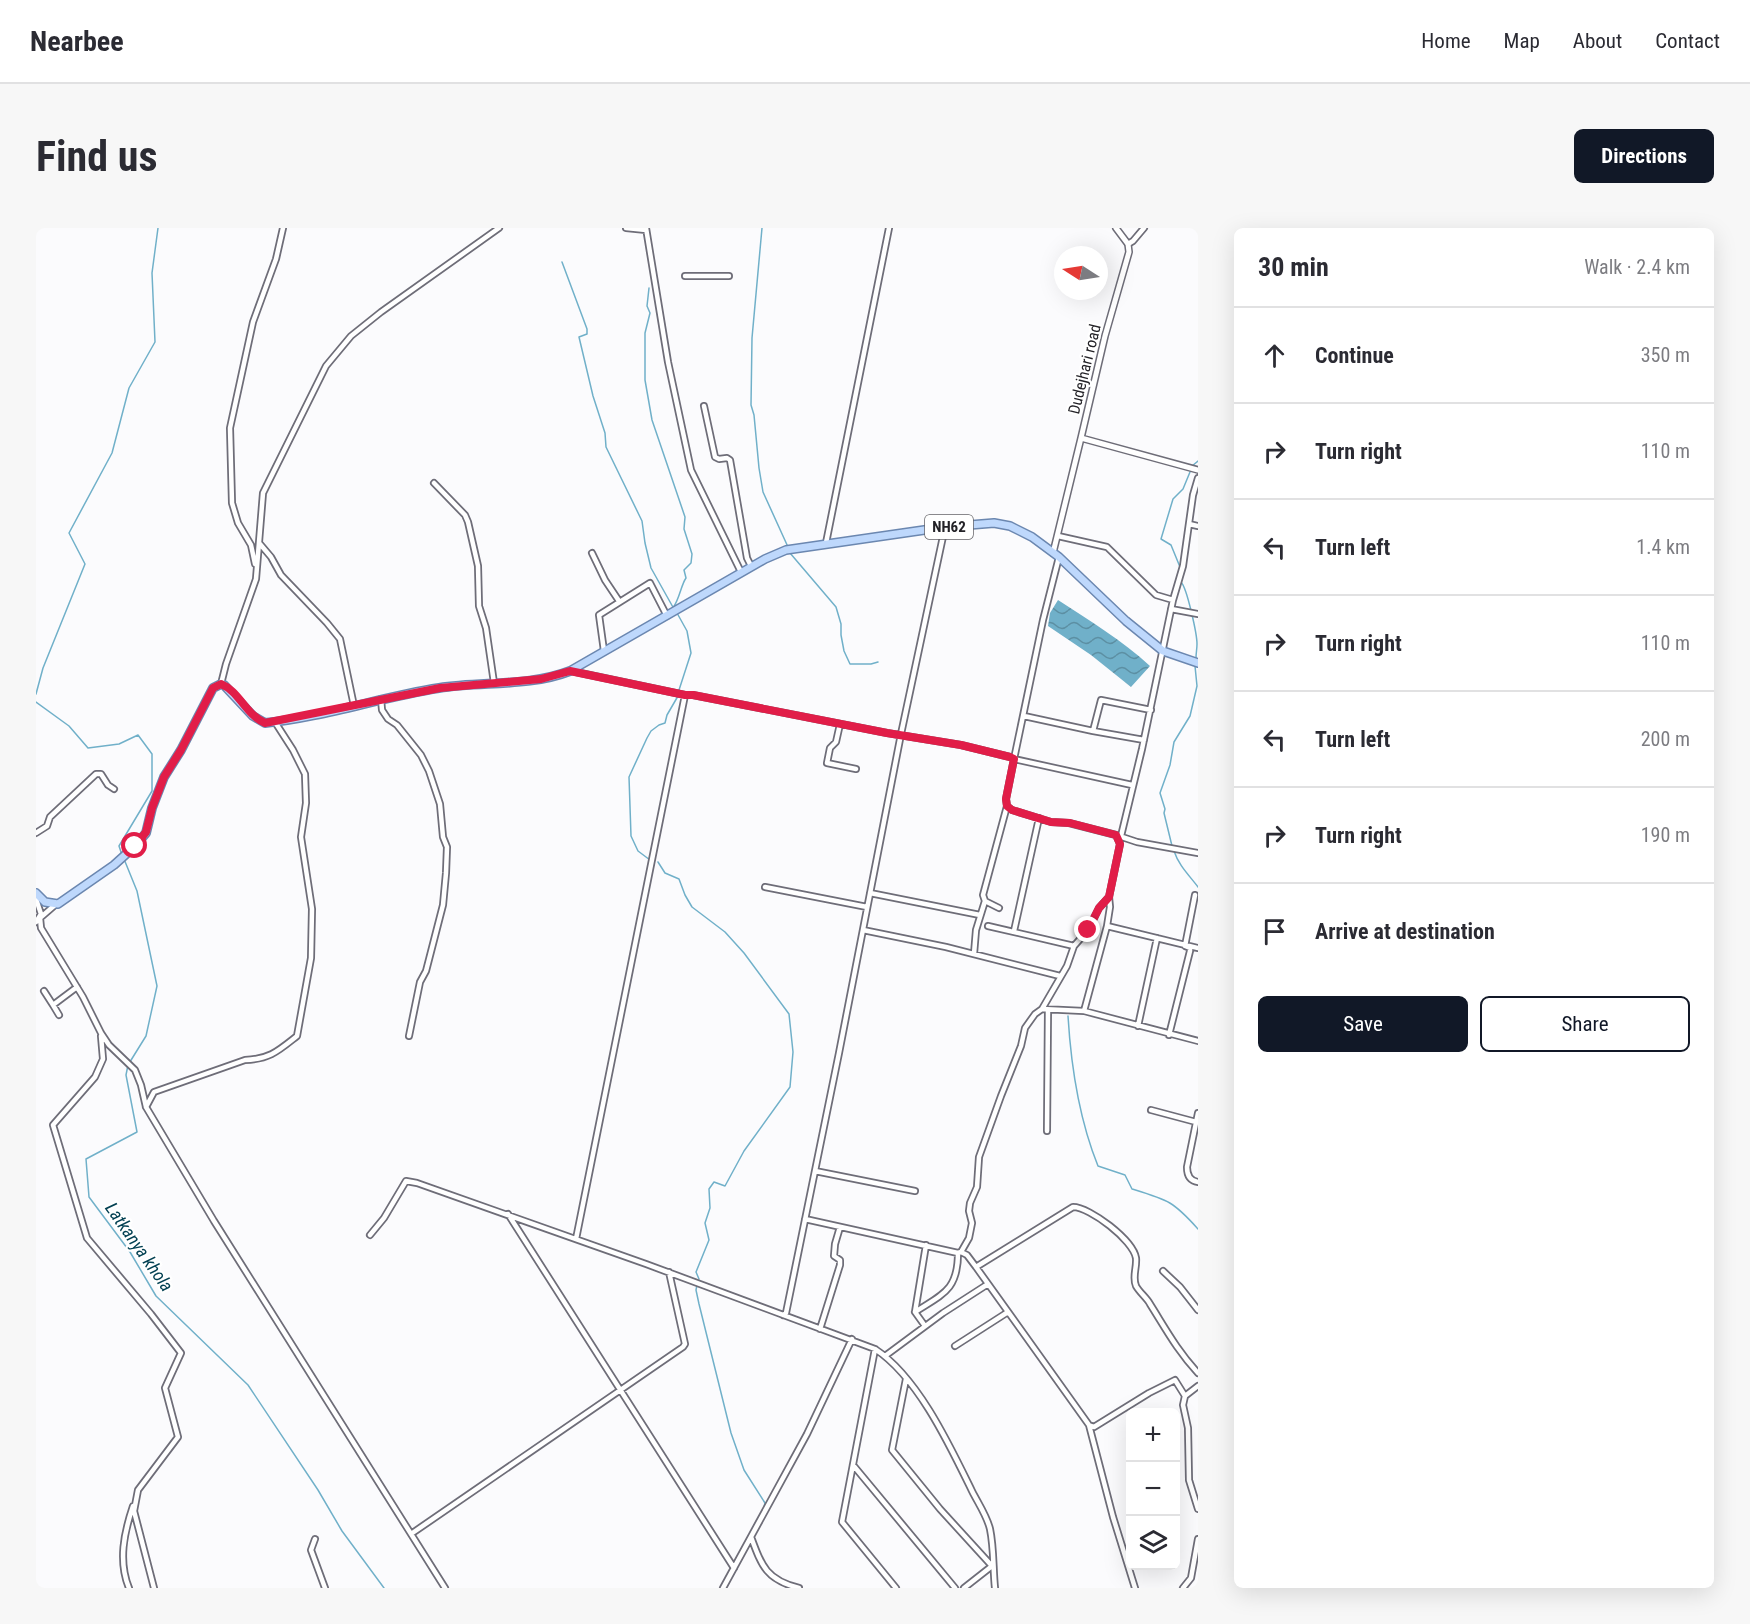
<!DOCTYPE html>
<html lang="en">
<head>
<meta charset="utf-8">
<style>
	:root { --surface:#fff; --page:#f7f7f7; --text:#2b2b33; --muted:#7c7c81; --line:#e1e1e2; --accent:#111827 }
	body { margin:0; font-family:"Roboto Condensed",sans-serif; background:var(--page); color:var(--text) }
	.controls { position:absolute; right:18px; bottom:18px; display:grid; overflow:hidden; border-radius:9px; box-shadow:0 6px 24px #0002 }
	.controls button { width:54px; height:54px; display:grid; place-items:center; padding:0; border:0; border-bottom:2px solid var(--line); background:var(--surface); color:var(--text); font:30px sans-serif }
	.compass { position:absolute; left:1018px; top:18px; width:54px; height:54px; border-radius:50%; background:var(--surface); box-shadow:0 6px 24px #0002; rotate:282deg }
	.stop { position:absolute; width:18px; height:18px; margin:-14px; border:4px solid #e11d48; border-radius:50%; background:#fff }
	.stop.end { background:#e11d48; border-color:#fff; box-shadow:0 2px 6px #0008 }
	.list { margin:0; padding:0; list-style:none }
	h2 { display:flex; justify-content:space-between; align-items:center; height:78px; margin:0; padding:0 24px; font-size:26px }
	h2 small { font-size:20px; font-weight:400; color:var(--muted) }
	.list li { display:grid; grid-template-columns:39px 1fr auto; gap:18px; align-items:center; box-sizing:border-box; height:96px; padding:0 24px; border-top:2px solid var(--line) }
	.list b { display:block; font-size:22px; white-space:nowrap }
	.list em { font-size:20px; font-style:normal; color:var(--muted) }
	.actions { display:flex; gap:12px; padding:18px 24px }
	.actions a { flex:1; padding:14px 0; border:2px solid var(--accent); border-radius:9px; text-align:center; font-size:21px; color:var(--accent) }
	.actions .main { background:var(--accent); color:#fff }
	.icon { flex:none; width:33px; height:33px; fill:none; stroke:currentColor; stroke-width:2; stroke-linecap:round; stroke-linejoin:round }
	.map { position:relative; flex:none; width:1162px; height:1360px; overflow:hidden; border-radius:9px }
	header { display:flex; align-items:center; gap:36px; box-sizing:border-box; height:84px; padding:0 30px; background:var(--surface); border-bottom:2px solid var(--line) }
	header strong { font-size:28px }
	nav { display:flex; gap:33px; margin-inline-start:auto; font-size:21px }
	.intro { display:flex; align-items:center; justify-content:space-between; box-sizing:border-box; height:144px; padding:0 36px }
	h1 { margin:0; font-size:42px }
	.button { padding:15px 27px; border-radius:9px; background:var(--accent); color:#fff; font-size:21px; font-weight:700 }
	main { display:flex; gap:36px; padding:0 36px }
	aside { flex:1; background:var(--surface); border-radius:9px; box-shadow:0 6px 24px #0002 }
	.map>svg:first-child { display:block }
	.water { fill:url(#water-waves) }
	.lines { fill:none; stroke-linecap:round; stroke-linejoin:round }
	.stream { stroke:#70b0c9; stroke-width:1.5 }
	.minor-casing { stroke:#6e6d78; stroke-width:8 }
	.tertiary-casing { stroke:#6e6d78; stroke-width:8 }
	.primary-casing { stroke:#6b87b0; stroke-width:10 }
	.minor { stroke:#fff; stroke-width:4.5 }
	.tertiary { stroke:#fff; stroke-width:5 }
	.primary { stroke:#bed8fc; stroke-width:7 }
	.route { stroke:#e11d48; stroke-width:8 }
	.labels { text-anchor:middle; stroke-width:4.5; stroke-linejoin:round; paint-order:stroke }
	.shield { fill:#fff; stroke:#656468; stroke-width:1.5 }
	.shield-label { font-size:15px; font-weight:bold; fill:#232227 }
	.street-label { font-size:16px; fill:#232227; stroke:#fff }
	.water-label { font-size:18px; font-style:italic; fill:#034052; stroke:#fff }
</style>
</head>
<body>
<header>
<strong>Nearbee</strong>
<nav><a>Home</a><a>Map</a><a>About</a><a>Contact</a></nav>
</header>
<div class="intro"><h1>Find us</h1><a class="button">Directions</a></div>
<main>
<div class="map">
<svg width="1162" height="1360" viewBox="0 0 1162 1360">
	<defs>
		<pattern id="water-waves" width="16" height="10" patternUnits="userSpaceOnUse" patternTransform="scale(1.5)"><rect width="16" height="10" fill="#70b0c9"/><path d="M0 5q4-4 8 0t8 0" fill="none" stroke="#5c8fa3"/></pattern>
	</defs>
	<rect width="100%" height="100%" fill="#fbfbfd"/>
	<!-- water -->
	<path class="water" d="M1022,372C1054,393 1086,412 1114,438L1095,459L1055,427L1012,398L1014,385Z"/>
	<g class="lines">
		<!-- stream -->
		<path class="stream" d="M726,0L716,110L715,177L718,187L723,240L727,264L752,319
			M526,34L551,101V106L543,109L557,168L569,205L570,219L606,293L609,315L615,340L638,381
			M613,60L611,78L614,85L609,105V152L616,192L649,289L648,301L656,326L655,335L648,342L650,350C645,357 644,370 637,380
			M1156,238L1162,233
			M754,325L800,379L805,396V407L808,423L814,436H835L842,434
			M1144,339L1135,317L1125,311L1137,271L1147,261L1154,244
			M1145,354C1151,360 1161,406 1161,416C1161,421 1160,425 1160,430
			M641,385L651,403L655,425L643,462
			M0,466L7,440L49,336L33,305L76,225L93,160L119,114L116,45L122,0
			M0,474L33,498L52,520L83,516L102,507L116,526V563L83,618L86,627
			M1136,618L1128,585L1129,581L1124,565L1134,537L1138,514L1154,488L1161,458L1159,438
			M1138,623C1143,638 1153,647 1162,659
			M88,631L101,663L121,758L110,808L92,837L90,847L101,904L50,931L53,969L94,1024L120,1068L212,1157L282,1262L306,1303L348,1360
			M614,632L602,623L595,608L593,549L611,510L615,503L623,497L629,495L631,487L642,468
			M622,634L629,645L643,651L649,667L656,679L689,704L708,725L753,786L757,824L754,859L708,923L689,958L678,954L673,961L674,980L669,995L673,1012L660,1044L663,1051
			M1032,788C1035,838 1043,891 1062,938L1089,947L1096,961C1132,972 1137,973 1162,1001
			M661,1057L660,1062L663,1076L695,1205L708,1242L729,1275L728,1279"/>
		<defs>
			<path id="minor" d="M590,0L610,2
				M610,0L632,134L655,242L705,344
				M1092,16L1097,13L1108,0
				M649,48H693
				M668,178L679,229L683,231L691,230L694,232L711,330L715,338
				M398,255L429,287L432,294L442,338L443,378L450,400L458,455
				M1153,296L1162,298
				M1022,308L1071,319L1120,367L1137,372
				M790,315L853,0
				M224,316L235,329L245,347L291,395L304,411L318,478
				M556,325L569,352L583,373
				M1023,329L1007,392L978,531L1096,557
				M221,337L219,336L215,317L202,295L196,275L194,200L217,94L240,31L247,0
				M1135,381L1162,386
				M568,423L563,387L614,355L631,388
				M535,443L649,467H657L851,505L925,517L974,529L978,531L970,571L971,578L976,582L1015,594L1033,595L1080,607L1084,616L1073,669L1074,679L1071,698L1162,720
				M185,456L190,436L220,351L227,265L290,138L315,108L345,84L463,0
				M345,471L346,482L352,491L361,497L385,527L393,543L404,576L407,609L411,619L410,645L407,677L390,743L384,754L373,808
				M988,488L1057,503L1065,472L1115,482
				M804,496L800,514L794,520L791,535L820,541
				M1057,503L1108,512
				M0,605L11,598L14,589L60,546H65L72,557L78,561
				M1083,608L1101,614L1162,625
				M1085,608L1106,521L1137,372L1147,338L1157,267L1162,250
				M729,659L831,679
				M834,665L944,687
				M0,671L5,686L0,694
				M19,677L4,690L5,700L47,769L65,805L73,817L99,842L105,857L110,879L178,993L409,1360
				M963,680L949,673L947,667L971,578
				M952,698L1038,718
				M1071,698L1048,783L1006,781L999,786L989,800L985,818L965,868L943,929L941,959L934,975L933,983L936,995L933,1010L925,1024L931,1027L940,1039L1053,1197L1077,1289L1099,1360
				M827,702L910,719L1024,748
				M978,703L1003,590
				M938,726L940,702L949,673
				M8,763L17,777L41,759
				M17,777L23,787
				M1006,781L1031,738L1038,718L1052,702L1063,680L1073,669
				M1048,783L1162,813
				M1102,798L1121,710
				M1133,807L1154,723V720L1149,718L1159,667
				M65,808L67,831L59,849L17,897L51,1010L115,1086L145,1125L129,1160L142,1209L102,1262L98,1283L118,1360
				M110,879L118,864L209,832C234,831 242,823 261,808L275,730L276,681L265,609L270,575L269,546L257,522L239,494
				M1115,882L1160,894
				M1162,885L1151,939C1151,947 1154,953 1162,954
				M1011,903L1012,782
				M779,943L879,963
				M472,986L698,1340
				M769,991L922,1025L925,1024
				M334,1007L348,990L370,953L381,955L610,1036L839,1121C882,1149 914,1218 936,1263C942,1275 951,1288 954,1301C958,1320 957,1341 959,1360
				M540,1011L649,467
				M940,1039L1037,979C1054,979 1097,1012 1100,1030C1101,1040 1096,1049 1100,1058C1104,1065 1111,1070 1114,1076C1131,1103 1141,1122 1162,1145
				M1127,1043L1144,1059L1162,1082
				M879,1084C907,1066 922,1062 922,1025
				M747,1087L750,1085L803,825L865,506L909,299
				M889,1098L879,1084L890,1017
				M784,1101L804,1037V1032L798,1028L799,1016L804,999
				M919,1118L972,1084
				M839,1121L806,1294L860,1360
				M849,1128L907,1085L952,1056
				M870,1151L856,1222L904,1281L956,1338L928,1360
				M1149,1168L1162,1158
				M1053,1197L1058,1199L1113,1165L1139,1152L1149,1168L1147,1177L1152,1200L1153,1252L1162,1281
				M817,1237L919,1360
				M375,1306L647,1119L649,1116L633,1044
				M715,1309C726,1339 731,1352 763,1360
				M279,1311L275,1322L289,1360
				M93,1360C82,1333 88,1305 97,1278
				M687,1360L771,1206L816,1111
				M1147,1360L1155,1350L1162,1311"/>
			<path id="tertiary" d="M1080,0L1092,16L1093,24L1069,108L1045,210L1162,242
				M1017,325L1045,210"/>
			<path id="primary" d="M0,665L9,674L22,676L78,637L99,618L110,605L116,580L128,549L145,522L177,460L185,456L188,457L217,488L229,495C288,489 345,469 403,460C446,453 493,459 534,443L729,331L750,322L909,299L958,295L974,298L996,309L1023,329L1090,393L1127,423L1162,435"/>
		</defs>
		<!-- minor casing -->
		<use href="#minor" class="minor-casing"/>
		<!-- tertiary casing -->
		<use href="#tertiary" class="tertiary-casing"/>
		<!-- primary casing -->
		<use href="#primary" class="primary-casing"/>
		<!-- minor -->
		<use href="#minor" class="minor"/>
		<!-- tertiary -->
		<use href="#tertiary" class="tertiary"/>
		<!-- primary -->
		<use href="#primary" class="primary"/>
	</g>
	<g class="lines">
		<!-- route -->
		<path class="route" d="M99,618L110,604L116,580L128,549L145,522L177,460L185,456C203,463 210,487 229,495L404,460L505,451L534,443L649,467H657L851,505L925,517L974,529L978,531L970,571L971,578L976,582L1015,594L1034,595L1080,607L1084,616L1073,669L1063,680L1052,702"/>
	</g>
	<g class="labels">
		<!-- shield labels -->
		<rect class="shield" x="889" y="287" width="48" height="24" rx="4.5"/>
		<g class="shield-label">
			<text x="913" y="304">NH62</text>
		</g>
		<!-- street labels -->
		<g class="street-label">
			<text transform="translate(1048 141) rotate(-76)" y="6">Dudejhari road</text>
		</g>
		<!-- water labels -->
		<g class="water-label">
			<text transform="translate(103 1019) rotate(55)" y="6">Latkanya khola</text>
		</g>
	</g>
</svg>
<div class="controls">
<button>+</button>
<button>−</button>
<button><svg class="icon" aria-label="layers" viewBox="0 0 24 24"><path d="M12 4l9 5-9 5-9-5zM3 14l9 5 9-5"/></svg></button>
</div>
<svg class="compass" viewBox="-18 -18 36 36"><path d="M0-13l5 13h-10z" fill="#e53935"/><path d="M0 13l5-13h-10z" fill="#7c7c81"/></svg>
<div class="stop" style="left:99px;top:618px"></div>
<div class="stop end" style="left:1052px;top:702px"></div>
</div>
<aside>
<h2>30 min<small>Walk · 2.4 km</small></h2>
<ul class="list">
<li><svg class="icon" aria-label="ahead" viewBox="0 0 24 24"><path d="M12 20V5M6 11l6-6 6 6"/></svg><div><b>Continue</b></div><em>350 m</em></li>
<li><svg class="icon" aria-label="right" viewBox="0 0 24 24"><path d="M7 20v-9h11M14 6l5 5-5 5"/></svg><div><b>Turn right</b></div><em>110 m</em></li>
<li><svg class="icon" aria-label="left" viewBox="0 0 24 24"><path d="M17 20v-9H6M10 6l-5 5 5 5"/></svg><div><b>Turn left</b></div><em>1.4 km</em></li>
<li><svg class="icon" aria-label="right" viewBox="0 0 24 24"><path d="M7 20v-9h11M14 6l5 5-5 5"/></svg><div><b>Turn right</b></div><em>110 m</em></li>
<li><svg class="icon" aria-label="left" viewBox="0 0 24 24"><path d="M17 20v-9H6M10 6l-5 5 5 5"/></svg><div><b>Turn left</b></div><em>200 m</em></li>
<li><svg class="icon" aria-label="right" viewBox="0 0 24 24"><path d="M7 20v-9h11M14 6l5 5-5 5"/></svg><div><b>Turn right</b></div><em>190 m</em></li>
<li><svg class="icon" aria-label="arrive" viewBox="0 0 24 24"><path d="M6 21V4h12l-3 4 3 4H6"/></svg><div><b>Arrive at destination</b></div></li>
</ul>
<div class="actions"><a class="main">Save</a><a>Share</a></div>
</aside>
</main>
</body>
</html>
